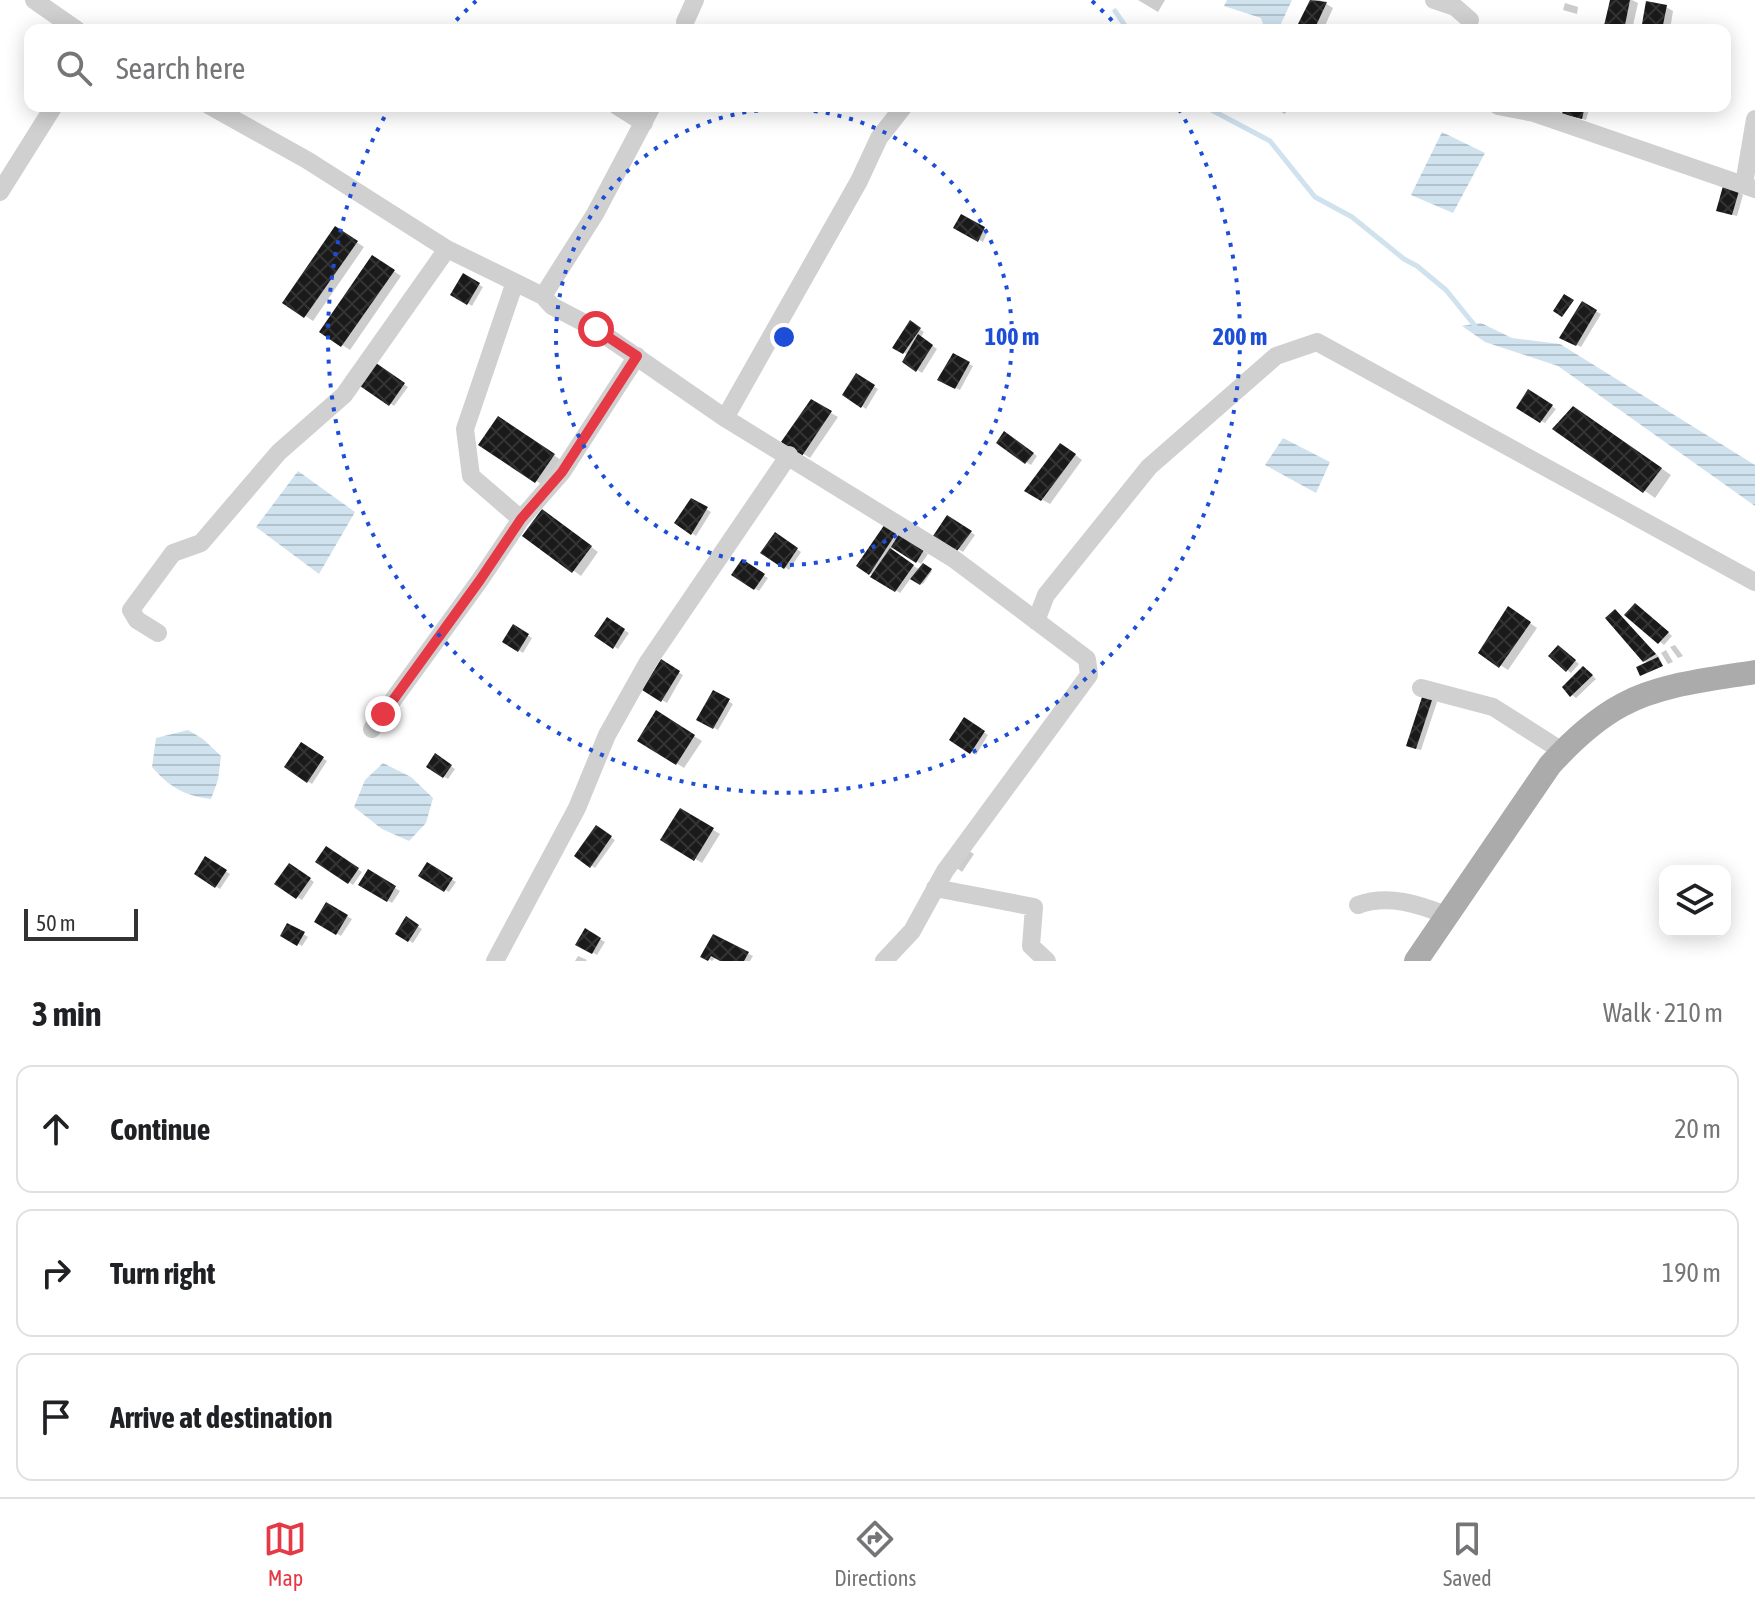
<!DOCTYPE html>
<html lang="en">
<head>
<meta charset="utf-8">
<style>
	:root { --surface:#fff; --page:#f6f6f6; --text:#202124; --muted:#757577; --line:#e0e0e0; --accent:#e63946 }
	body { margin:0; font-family:"Asap Condensed",sans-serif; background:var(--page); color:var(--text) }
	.controls { position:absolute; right:24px; bottom:24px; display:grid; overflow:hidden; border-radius:16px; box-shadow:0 4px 20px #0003 }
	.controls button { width:72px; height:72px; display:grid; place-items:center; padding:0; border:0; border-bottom:2px solid var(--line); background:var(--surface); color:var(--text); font:40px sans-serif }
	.scale { position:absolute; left:24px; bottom:20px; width:114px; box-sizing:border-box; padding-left:8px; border:4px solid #333; border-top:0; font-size:22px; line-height:28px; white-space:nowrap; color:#333; -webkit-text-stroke:6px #fff; paint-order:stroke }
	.stop { position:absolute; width:24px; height:24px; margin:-18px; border:6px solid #e63946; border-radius:50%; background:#fff }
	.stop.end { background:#e63946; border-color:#fff; box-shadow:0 2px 8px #0008 }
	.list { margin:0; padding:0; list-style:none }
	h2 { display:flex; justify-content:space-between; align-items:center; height:104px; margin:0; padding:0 32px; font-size:34px }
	h2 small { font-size:26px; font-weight:400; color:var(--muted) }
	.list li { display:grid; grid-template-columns:52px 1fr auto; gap:24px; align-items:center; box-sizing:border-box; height:128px; margin:0 16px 16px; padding:0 16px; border:2px solid var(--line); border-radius:16px }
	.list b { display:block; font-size:30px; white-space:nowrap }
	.list em { font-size:26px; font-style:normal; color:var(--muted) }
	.icon { flex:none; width:44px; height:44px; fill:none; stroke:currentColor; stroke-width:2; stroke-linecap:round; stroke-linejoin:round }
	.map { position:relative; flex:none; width:1755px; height:961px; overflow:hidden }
	.search { position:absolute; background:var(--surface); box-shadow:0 4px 20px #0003; left:24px; right:24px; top:24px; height:88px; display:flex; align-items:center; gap:20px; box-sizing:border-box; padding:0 28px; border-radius:16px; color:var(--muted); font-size:30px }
	.sheet { height:536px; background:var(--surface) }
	nav { display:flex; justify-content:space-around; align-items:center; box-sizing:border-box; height:112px; border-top:2px solid var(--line); background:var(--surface); font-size:22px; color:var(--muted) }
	nav a { display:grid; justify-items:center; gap:4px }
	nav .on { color:var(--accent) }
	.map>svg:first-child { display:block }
	.water { fill:url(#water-rules) }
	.shadow { fill:#0003 }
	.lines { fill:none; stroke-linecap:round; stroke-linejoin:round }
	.stream { stroke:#cfe2ee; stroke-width:5 }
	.building { fill:url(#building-cross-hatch) }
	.minor { stroke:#d0d0d0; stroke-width:18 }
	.major { stroke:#ababab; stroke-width:24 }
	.route { stroke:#e63946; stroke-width:10 }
	.ring { fill:none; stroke:#1d4ed8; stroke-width:4; stroke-dasharray:4 8 }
	.centre { fill:#1d4ed8; stroke:#fff; stroke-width:4 }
	.ring-label { font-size:24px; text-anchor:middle; font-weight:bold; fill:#1d4ed8; stroke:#fff; stroke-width:8; stroke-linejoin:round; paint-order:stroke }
</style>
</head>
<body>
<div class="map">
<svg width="1755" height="961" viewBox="0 0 1755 961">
	<defs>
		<pattern id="water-rules" width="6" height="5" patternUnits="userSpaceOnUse" patternTransform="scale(2)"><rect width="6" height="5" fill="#cfe2ee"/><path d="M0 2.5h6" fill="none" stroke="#b2c2cd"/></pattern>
		<pattern id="building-cross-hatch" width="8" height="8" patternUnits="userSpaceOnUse" patternTransform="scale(2)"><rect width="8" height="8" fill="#1a1a1a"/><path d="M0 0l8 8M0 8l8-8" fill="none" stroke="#333"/></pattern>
	</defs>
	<rect width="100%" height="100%" fill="#fff"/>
	<!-- water -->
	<path class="water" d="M1227,0H1292L1278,30H1265L1261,18L1224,6Z
		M1442,132L1485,153L1453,213L1411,195Z
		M1481,323L1512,338L1560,344L1755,465V506L1558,366L1485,342L1462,326Z
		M1283,438L1330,462L1316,493L1265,465Z
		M298,471L355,512L319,574L256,527Z
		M188,730L203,739L221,756L218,780L211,799C185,796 169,787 152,767L156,738Z
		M383,763L411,777L433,798L426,823L409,841L382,829L354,807L365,780Z"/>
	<!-- shadow -->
	<path class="shadow" d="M1138,0H1165L1158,12Z
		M1313,0H1320L1333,8L1323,30H1297Z
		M1612,0H1632L1638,3L1632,30H1606Z
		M1565,3L1578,7L1577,14L1563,10Z
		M1666,7L1673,11L1670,30H1643Z
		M1270,106H1289L1285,114Z
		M1541,106H1590L1586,120Z
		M1738,192L1743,195L1737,216L1722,212Z
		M962,216L988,231L983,242L956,227Z
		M343,233L364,247L313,321L285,302Z
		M380,262L401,276L350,350L322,332Z
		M464,276L483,287L472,306L453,294Z
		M1583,304L1601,314L1581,347L1562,337Z
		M910,323L924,332L921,337L937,349L922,373L904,361L908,355L895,347Z
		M954,356L973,366L960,390L940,380Z
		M376,366L408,387L394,406L363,385Z
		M857,376L878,389L866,409L844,394Z
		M1529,391L1556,409L1545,423L1519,408Z
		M812,402L838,417L810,458L784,442Z
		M1584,415L1671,475L1655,498L1555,428Z
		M506,423L561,460L544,486L481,445Z
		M1009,436L1037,456L1031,465L998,443Z
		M1068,449L1082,460L1050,504L1027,491Z
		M691,500L711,512L696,536L677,523Z
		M550,516L598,552L581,576L525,535Z
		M948,517L975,535L963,552L936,536Z
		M885,527L928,554L921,564L894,546L891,551L920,570L923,566L932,571L923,584L911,578L900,593L859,566Z
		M780,537L801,552L789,570L763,552Z
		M743,562L768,578L759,591L734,575Z
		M1640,608L1672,636L1664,645L1627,615Z
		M1516,613L1537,628L1508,670L1480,652Z
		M1619,614L1659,657L1663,666L1642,674L1649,663L1644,661Z
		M608,620L629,633L618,649L597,636Z
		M514,627L532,638L523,653L505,641Z
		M1675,645L1683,656L1678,658L1670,647Z
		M1563,650L1579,664L1571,673L1567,670Z
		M1666,650L1673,662L1668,664L1661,653Z
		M662,662L683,675L667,703L645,690Z
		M1588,671L1596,679L1576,698L1572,695Z
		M714,693L733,704L718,730L699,719Z
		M1432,699L1437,702L1421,750L1412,748L1408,745Z
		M657,713L702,741L684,768L640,740Z
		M965,720L988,735L976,755L951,740Z
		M301,744L327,761L312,784L286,767Z
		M436,756L455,769L448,779L428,766Z
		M681,810L720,834L702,863L663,839Z
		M596,827L615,840L595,868L577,856Z
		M327,849L362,872L353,885L318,861Z
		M969,851L974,854L962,872L957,868Z
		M206,859L230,874L220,889L196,873Z
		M290,865L314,882L302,900L277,884Z
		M428,865L456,882L449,892L421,876Z
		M369,872L400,891L392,903L361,884Z
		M327,905L352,919L341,936L317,921Z
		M406,919L422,929L413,943L397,933Z
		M288,925L308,937L302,946L283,935Z
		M586,931L605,942L597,955L578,944Z
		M714,937L753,956L750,961H723L716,957L712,961L703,956Z
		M578,956L587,960L586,961H575Z"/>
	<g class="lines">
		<!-- stream -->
		<path class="stream" d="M1115,11L1128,30
			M1204,106L1270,141L1315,197L1352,217L1404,259L1417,266L1446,290L1476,327"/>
	</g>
	<!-- building -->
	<path class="building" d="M1310,0L1327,2L1314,30H1295Z
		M1610,0H1630L1624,30H1603Z
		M1646,1L1667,5L1662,30H1641Z
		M1564,106H1585L1582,119L1562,114Z
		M1723,186L1739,191L1732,215L1716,211Z
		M961,214L985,227L978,242L953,228Z
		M335,226L358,241L304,318L282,303Z
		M372,255L395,270L341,347L319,332Z
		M463,273L480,283L467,305L450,295Z
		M1564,294L1574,300L1562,317L1553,311Z
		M1582,301L1597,310L1576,346L1559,338Z
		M910,320L921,328L903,354L892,348Z
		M918,334L933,345L916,372L902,362Z
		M953,353L970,362L955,389L937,380Z
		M376,363L405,383L389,406L360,386Z
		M856,373L875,385L861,408L842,395Z
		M1528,389L1553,405L1540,423L1516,408Z
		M811,399L832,411L802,456L781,442Z
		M1573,406L1662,468L1643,493L1552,429Z
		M498,416L555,454L535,483L478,445Z
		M1004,431L1034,453L1025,464L996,443Z
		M1060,443L1076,454L1041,501L1024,491Z
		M691,498L708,507L691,535L674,523Z
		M542,509L592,546L572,573L522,536Z
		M947,515L972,531L957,551L933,536Z
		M885,524L897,532L869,575L856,566Z
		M775,532L798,548L784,569L760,553Z
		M899,534L924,550L916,563L891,547Z
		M890,548L914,565L895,592L870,577Z
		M742,559L765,574L754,590L731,575Z
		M923,563L932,569L920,585L910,579Z
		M1635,603L1669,632L1658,644L1624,615Z
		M1508,606L1531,622L1499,668L1478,653Z
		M1615,609L1656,654L1643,662L1605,618Z
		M607,617L625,629L613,649L594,636Z
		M513,624L529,634L518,652L502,642Z
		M1558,645L1576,660L1566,672L1548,656Z
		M1658,657L1663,666L1640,676L1636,667Z
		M661,659L680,671L661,702L642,690Z
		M1583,666L1593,675L1570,697L1562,687Z
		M713,690L730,699L713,729L696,720Z
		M1423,694L1433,697L1416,749L1406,746Z
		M656,710L695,735L676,765L637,741Z
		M964,717L985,731L970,754L949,740Z
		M301,742L324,757L307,783L284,767Z
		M435,753L452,765L443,778L426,767Z
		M680,808L714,828L694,861L660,840Z
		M596,825L612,836L590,868L574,856Z
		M326,846L359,868L348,884L315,862Z
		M205,856L227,870L215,888L194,874Z
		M427,862L453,878L444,892L418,876Z
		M289,863L311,878L296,899L274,884Z
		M368,869L396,886L387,902L358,885Z
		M326,902L348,915L336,935L314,922Z
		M406,916L419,925L408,942L395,934Z
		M287,923L305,932L297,946L280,936Z
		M585,928L601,938L592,954L575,945Z
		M713,934L749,952L744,961H720L711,956L708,961L700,957Z"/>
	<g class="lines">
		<!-- minor -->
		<path class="minor" d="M34,0L77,30
			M1434,0L1455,7L1470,20
			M686,30L685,22L695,0
			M210,106L307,160L447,249L543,296L552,306L596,329L725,418L954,559L1087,659L1089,675L945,871L912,931L884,961
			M617,106L644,123
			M1498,106L1534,113L1755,189
			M1744,184L1755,119
			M0,192L54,106
			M515,282L465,429L471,476L521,519
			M543,296L595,214L652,106
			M725,418L859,181L879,138L904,106
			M1036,621L1046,595L1149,467L1276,356L1317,342L1755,582
			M158,633L137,620L131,610L173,553L201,543L279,452L344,395L447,249
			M1421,688L1493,707L1562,751
			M372,729L480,580L521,519L562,472L637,356
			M935,888L1034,907L1031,946L1047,961
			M1358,905C1388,894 1419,904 1448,916
			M495,961L577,808L607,735L648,662L789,455"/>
		<!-- major -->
		<path class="major" d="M1416,961L1550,765C1570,743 1596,719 1622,705C1660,684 1713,679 1755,672"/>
	</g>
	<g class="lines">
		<!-- route -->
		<path class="route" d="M383,714L480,580L521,519L562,472L637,356L596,329"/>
	</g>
	<!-- distance rings -->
	<g class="ring">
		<circle cx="784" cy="337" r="228"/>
		<path d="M448 29A456 456 0 0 1 476 1M1092 1A456 456 0 0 1 1120 29M1179 109A456 456 0 1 1 389 109"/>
	</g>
	<circle cx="784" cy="337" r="12" class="centre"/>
	<g class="ring-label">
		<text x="1012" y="345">100 m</text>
		<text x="1240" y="345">200 m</text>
	</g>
</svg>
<div class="controls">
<button><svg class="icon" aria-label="layers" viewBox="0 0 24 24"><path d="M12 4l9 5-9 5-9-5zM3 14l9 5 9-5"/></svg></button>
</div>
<div class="scale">50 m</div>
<div class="stop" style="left:596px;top:329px"></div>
<div class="stop end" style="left:383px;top:714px"></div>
<div class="search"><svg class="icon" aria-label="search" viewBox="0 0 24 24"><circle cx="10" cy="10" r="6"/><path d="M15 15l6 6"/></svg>Search here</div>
</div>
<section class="sheet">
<h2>3 min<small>Walk · 210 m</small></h2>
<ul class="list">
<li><svg class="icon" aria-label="ahead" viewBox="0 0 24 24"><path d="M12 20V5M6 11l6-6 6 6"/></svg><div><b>Continue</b></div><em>20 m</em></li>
<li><svg class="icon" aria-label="right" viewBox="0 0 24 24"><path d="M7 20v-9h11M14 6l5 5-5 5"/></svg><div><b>Turn right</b></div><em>190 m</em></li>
<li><svg class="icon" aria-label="arrive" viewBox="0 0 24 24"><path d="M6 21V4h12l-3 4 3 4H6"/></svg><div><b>Arrive at destination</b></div></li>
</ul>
</section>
<nav>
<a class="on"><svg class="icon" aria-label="map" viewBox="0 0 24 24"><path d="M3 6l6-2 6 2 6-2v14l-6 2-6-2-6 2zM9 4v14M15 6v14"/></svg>Map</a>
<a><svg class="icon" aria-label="directions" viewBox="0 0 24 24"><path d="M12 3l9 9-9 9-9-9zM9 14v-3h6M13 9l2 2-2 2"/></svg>Directions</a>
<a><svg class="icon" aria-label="saved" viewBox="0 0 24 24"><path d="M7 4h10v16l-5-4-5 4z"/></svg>Saved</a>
</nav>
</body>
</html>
